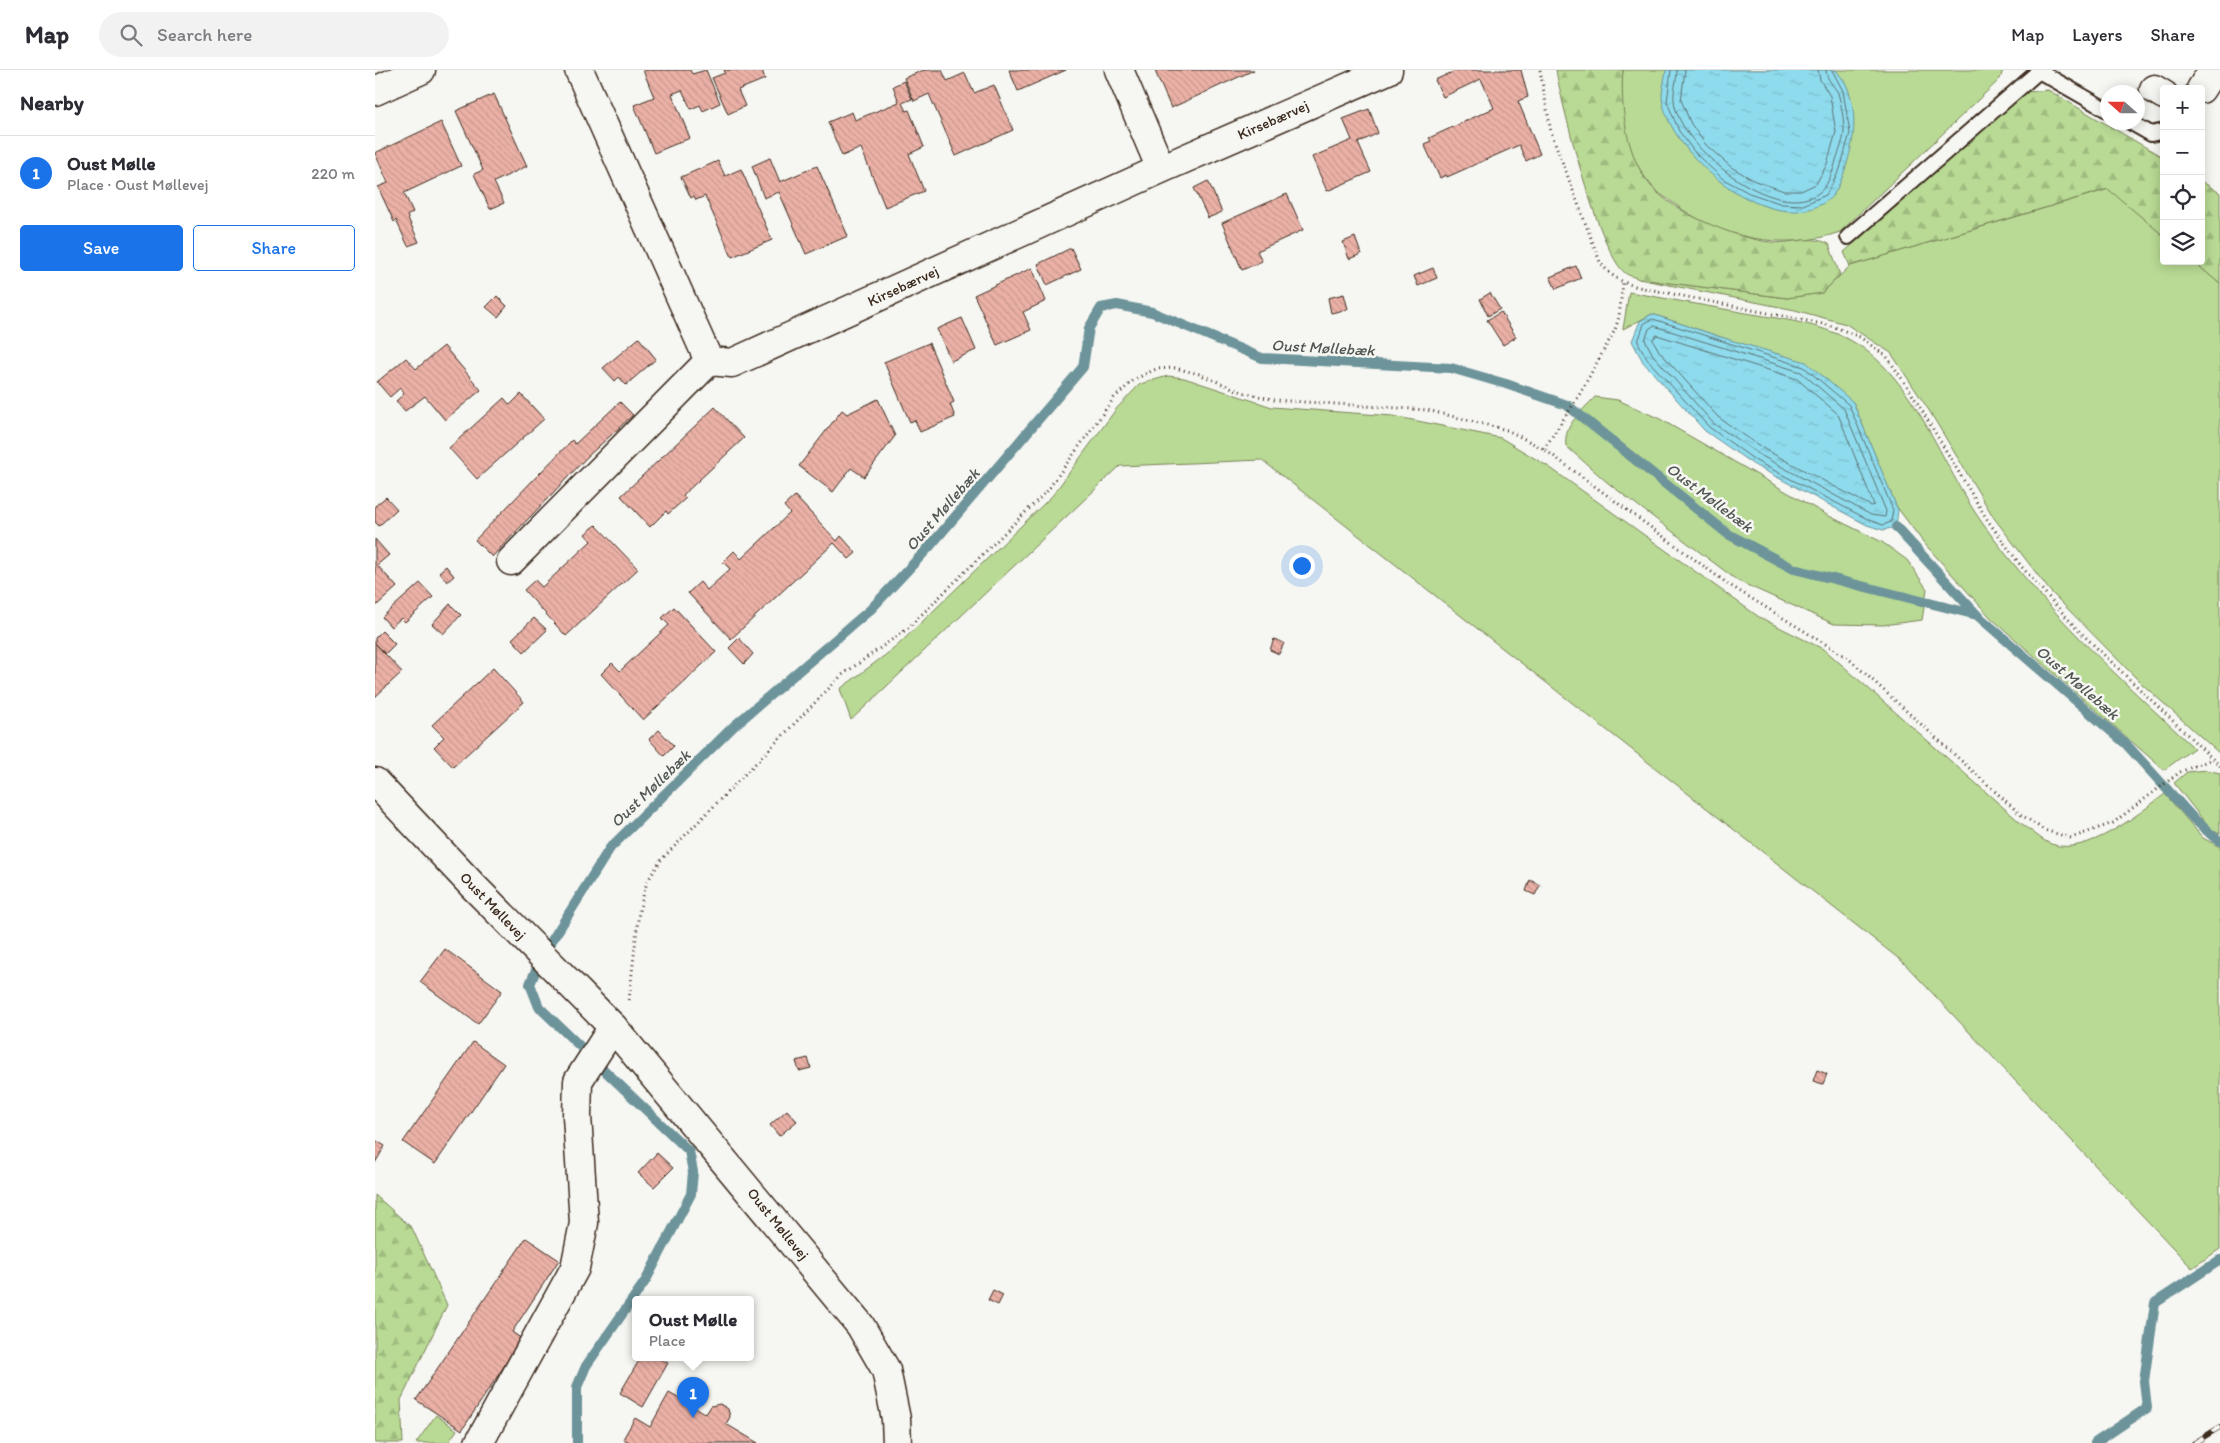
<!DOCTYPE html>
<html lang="en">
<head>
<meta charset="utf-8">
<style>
	:root { --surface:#fff; --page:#f2f2f3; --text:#2b2b33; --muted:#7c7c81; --line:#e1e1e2; --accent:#1a73e8 }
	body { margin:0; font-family:Itim,sans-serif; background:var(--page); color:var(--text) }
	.controls { position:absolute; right:15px; top:15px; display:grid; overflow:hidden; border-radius:5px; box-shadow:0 2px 12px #0003 }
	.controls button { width:45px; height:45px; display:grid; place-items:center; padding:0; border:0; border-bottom:1px solid var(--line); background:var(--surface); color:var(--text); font:25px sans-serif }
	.compass { position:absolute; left:1725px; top:15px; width:45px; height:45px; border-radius:50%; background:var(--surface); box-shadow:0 2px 12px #0003; rotate:291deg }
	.you { position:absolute; left:926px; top:495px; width:18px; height:18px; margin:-12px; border:4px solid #fff; border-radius:50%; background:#1a73e8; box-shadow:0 0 0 8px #1a73e833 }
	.badge { display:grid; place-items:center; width:32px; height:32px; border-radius:50%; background:var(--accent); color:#fff; font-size:16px; font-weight:700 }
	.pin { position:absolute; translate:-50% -41px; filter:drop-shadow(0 1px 2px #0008) }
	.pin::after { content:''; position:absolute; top:26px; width:18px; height:15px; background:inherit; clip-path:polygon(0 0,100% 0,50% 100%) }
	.popup { position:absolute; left:257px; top:1226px; width:122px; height:65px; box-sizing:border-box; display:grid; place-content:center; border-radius:5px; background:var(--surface); filter:drop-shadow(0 1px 4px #0005); font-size:16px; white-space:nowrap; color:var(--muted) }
	.popup b { font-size:19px; color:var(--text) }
	.popup::after { content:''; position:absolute; left:50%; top:100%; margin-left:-10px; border:10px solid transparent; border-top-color:var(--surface) }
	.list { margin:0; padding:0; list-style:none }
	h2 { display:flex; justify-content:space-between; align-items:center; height:65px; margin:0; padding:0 20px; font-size:21px }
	h2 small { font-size:16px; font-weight:400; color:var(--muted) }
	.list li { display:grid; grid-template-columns:32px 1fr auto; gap:15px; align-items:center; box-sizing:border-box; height:75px; padding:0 20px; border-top:1px solid var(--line) }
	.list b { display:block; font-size:19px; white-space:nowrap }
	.list p { margin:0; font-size:16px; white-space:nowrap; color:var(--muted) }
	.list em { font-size:16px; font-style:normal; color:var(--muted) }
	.actions { display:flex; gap:10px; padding:15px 20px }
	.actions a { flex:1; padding:11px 0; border:1px solid var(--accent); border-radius:5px; text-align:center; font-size:18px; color:var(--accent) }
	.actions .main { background:var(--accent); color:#fff }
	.icon { flex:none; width:28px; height:28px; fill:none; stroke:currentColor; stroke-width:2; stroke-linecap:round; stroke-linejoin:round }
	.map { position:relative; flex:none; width:1845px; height:1373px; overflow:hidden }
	header { display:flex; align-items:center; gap:30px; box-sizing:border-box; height:70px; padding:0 25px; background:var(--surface); border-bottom:1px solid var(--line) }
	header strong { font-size:24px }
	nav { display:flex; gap:28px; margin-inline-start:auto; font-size:18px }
	.search { width:350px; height:45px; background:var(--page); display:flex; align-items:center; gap:12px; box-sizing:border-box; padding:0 18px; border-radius:28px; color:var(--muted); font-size:19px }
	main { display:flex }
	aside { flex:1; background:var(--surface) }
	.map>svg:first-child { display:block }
	.grass { fill:#b8da94; stroke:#7a8259 }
	.forest { fill:url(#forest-firs); stroke:#7a8259 }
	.water { fill:url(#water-ripples); stroke:#6d949a }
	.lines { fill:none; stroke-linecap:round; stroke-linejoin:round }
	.shore { stroke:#5c7171; stroke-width:1 }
	.stream { stroke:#6d949a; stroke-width:10 }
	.building { fill:url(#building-back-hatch); stroke:#3b2a1e }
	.lane-casing { stroke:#3b2a1e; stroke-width:18 }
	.street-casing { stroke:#3b2a1e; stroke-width:31 }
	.secondary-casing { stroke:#3b2a1e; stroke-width:31 }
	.path { stroke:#3b2a1e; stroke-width:3; stroke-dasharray:1 4; stroke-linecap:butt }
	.lane { stroke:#f6f6f2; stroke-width:14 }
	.street { stroke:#f6f6f2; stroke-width:28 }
	.secondary { stroke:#f6f6f2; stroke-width:28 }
	.rail-casing { stroke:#3b2a1e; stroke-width:5.5 }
	.rail { stroke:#f6f6f2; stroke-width:4; stroke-dasharray:11; stroke-linecap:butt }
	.labels { text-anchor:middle; stroke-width:5; stroke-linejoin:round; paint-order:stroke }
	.street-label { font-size:15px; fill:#3b2a1e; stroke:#f6f6f2 }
	.water-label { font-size:16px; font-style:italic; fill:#505652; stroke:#f6f6f2 }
</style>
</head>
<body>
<header>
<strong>Map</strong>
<div class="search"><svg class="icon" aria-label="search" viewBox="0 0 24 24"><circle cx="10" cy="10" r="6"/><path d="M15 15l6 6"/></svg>Search here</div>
<nav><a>Map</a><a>Layers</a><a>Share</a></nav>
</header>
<main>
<aside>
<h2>Nearby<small></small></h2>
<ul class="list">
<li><span class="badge">1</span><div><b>Oust Mølle</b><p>Place · Oust Møllevej</p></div><em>220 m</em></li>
</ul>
<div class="actions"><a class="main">Save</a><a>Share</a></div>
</aside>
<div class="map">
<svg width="1845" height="1373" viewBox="0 0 1845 1373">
	<defs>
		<pattern id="forest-firs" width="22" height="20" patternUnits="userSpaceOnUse" patternTransform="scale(1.25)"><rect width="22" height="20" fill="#b8da94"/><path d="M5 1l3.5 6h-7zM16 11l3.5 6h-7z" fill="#9fbb7f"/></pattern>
		<pattern id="water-ripples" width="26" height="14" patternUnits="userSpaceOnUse" patternTransform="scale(1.25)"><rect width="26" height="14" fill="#8edbed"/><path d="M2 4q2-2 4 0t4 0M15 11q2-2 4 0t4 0" fill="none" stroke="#7bbccb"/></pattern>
		<pattern id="building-back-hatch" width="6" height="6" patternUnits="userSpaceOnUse" patternTransform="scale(1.25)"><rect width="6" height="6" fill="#ebb1a7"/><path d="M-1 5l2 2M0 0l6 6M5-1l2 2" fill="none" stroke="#ca988f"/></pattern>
	</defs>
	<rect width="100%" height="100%" fill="#f6f6f2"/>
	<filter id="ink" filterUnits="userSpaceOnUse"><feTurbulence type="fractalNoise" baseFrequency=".02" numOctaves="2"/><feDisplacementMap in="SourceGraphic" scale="10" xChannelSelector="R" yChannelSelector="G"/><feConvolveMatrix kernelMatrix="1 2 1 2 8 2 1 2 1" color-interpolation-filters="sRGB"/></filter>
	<g filter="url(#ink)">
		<!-- grass -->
		<path class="grass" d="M1248,0H1628L1625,9L1465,162C1409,182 1343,168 1297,132C1290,127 1281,122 1276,115C1250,85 1244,38 1248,0Z
			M1734,119L1789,166V191H1818L1845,214V684L1766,613L1675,521L1619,448L1555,342L1516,283L1471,254L1420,240L1264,209L1412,228L1447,223L1475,196Z
			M1254,222C1293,229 1332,236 1371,243C1406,249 1443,253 1475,270C1540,305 1566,396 1608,454C1670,540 1742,606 1819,678L1789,700L1616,548L1548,472L1521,436L1478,332L1352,269L1277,244L1248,259Z
			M793,306L809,308L897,337L1018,346L1126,368L1174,397L1384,547L1450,580L1647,754C1656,760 1666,770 1676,774C1712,787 1763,744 1790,724L1828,768L1845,777V1179L1817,1198L1528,892L887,390L745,396L476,650L465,619L521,577L677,426L742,338L765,314Z
			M1220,327L1243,330L1285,349L1450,444L1507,472L1532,490L1552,519L1547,550L1508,555L1459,554L1363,511L1233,413L1191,376C1188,355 1207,341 1220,327Z
			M1831,700L1845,703V764L1835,759L1799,713L1812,702Z
			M61,1345L82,1360L73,1373H41Z"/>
		<!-- forest -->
		<path class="forest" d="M1181,0H1248C1245,36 1251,87 1276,116C1299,143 1360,168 1395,172C1415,175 1435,164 1454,174L1465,205L1447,223L1412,228L1264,209C1260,207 1254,206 1250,203C1224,182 1187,37 1181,0Z
			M1673,20L1789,88V166L1733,119L1475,196L1469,182L1651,22Z
			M1826,111L1845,123V214L1818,191H1826Z
			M0,1125L37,1158L72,1235L26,1330L28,1373H0Z"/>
		<!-- water -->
		<path class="water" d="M1291,0H1461C1465,6 1471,12 1473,19C1481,39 1480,62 1475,82C1472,95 1464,122 1453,130C1398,171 1300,89 1288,34C1285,24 1290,10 1291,0Z
			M1277,244L1352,269L1431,292L1478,332L1523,440L1521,457L1508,460L1492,455L1379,395L1330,361L1268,292L1257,271L1265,251Z"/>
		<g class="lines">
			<!-- shore -->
			<path class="shore" d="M1296,0L1292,32L1304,61L1321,84L1348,109L1374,123L1407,134L1428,135L1451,125L1465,99L1475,63L1468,21L1457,0
				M1302,0C1302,10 1298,21 1299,30C1302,77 1404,157 1446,121C1453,115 1459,99 1461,90C1464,81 1469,70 1469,61C1469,50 1466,33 1463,23C1459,15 1451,10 1451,0
				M1310,0L1306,30L1316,54L1331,75L1356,97L1380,111L1409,121H1426L1441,114L1452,94L1461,62L1455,26L1445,10L1443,0
				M1278,249L1429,297L1474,335L1518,440L1516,452L1508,455L1494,450L1381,391L1334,357L1272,289L1263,272L1269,254Z
				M1279,256L1426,302L1469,339L1511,441L1510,447L1496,445L1385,385L1338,353L1278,285L1270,270L1274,259Z
				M1282,265L1422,309L1463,344L1499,435L1496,436L1389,379L1343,347L1284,281L1278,270Z"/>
			<!-- stream -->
			<path class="stream" d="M1521,457L1602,545
				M176,872L235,778L359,656L496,539L556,475L708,297L714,258L726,238L742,235L777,242L887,288L1076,298L1131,314L1192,335L1353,464L1419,499L1602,545L1751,674L1818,748L1839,767L1845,771
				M161,900L155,914L164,937L211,982
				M202,1373V1317L211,1296L271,1210L316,1124L318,1102L314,1081L228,999
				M1720,1373L1772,1338L1769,1311L1780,1233L1845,1190"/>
		</g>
		<!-- building -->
		<path class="building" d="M268,0H315L317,4L331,0L345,33L328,41L325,35L316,39L307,20L297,24L315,68L279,83L259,35L279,27Z
			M349,0H387L390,9L363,20L370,36L353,44L337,8L350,3Z
			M549,0H567L572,11L590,3L599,23L619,15L638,60L581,86L554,24L539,31L529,8Z
			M634,0H691L643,21Z
			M783,0H879L796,38L780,1Z
			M1082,0H1146L1153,27L1143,31L1165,84L1151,91L1144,75L1072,107L1071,105L1065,108L1049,74L1056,71L1054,68L1119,38L1106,9L1068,27L1060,10Z
			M529,11L537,29L527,33L531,41L534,40L549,77L534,84L549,121L510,137L486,78L467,86L453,52L477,42L480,50L524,32L518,16Z
			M119,24L152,96L119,112L129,133L115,139L99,104L108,100L81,41Z
			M994,39L1003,63L983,73L996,102L952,121L937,87L977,70L968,49Z
			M66,52L86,96L29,123L38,142L32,146L44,172L33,176L21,150L19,152L3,117L13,113L0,83Z
			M395,88L405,112L442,96L473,166L431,184L404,122L389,128L377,96Z
			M343,91L350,106L366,99L397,170L357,187L330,126L321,130L319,126L316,128L306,107Z
			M833,111L847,142L833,148L819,118Z
			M912,124L928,160L882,181L887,191L867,200L847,153Z
			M980,167L986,184L974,189L968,172Z
			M696,178L706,199L672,215L663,194Z
			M1201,196L1206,208L1181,219L1175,207Z
			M657,198L671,231L648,242L656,260L622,275L599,225Z
			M1058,198L1062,208L1043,216L1039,206Z
			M1115,223L1125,239L1113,246L1105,229Z
			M969,224L973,239L956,243L953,228Z
			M122,226L132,236L123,247L111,237Z
			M1126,242L1141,267L1128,275L1112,250Z
			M587,248L601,280L576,291L562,259Z
			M264,268L281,289L251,315L244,307L240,311L228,298Z
			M554,273L579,332L575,334L580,347L545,362L540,350L535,352L509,292Z
			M69,276L106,320L70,350L50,326L30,341L21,331L29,324L25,318L15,327L2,312L31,288L41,299Z
			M146,324L169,349L102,409L74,378L129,328L135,335Z
			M503,329L520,366L489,407L476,398L458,422L424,396L467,340L472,344Z
			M245,332L258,345L212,387L117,487L100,470L197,370L200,374Z
			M340,337L369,368L308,425L311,428L293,444L291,441L275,457L246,426Z
			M420,426L462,471L466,466L481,483L474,489L459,473L356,569L313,523L325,512L332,520L355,499L348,492L359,481L366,489L415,443L409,436Z
			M11,427L22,439L4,456L0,452V436Z
			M221,455L263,499L191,566L149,520L160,510L167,517L216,471L210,464Z
			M0,469L14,485L2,495L22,517L0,537Z
			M71,496L79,506L72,512L64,502Z
			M45,513L58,527L30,552L26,548L16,557L7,547Z
			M75,534L86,545L68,564L57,554Z
			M299,537L341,582L268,650L226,604L237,593L245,601L294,555L287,548Z
			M159,548L172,560L149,582L137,569Z
			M7,561L20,574L10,584L0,573V568Z
			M364,568L378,584L369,594L354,578Z
			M899,569L909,573L904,584L895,580Z
			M0,573L27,602L0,627Z
			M118,598L149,632L78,697L59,677L69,667L57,655Z
			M284,660L299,676L289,686L274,669Z
			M1155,810L1165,815L1160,825L1151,821Z
			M70,879L127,921L103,954L45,912Z
			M98,972L129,994L60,1094L28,1072Z
			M433,988L436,998L424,1001L421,991Z
			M1442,1000L1452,1004L1448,1014L1438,1011Z
			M412,1040L422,1051L404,1066L395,1055Z
			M0,1070L10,1076L0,1093Z
			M282,1083L298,1098L279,1117L263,1103Z
			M151,1168L184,1190L137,1262L147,1269L87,1360L41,1330Z
			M618,1220L628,1225L623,1235L613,1230Z
			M266,1287H282L293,1293L268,1337L245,1323Z
			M294,1323L331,1344L336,1336L345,1334L353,1339L355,1347L351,1354L383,1373H256L248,1369L260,1348L275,1357Z"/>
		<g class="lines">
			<defs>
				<path id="lane" d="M1662,0L1732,40
					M1755,52L1776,64L1789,61
					M1473,167L1664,1"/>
				<path id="street" d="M204,0L334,291L357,293L786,99L1013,0
					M744,0L786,99
					M1779,19L1789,25
					M1826,19L1838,0
					M0,21L46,0
					M136,491L334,291
					M104,1373L200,1198L209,1153L202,1046L203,1011L238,957"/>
				<path id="secondary" d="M0,712L98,816L238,957L485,1255L511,1300L521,1349L522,1373"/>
			</defs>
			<!-- lane casing -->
			<use href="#lane" class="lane-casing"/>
			<!-- street casing -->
			<use href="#street" class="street-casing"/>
			<!-- secondary casing -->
			<use href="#secondary" class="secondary-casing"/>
			<!-- path -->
			<path class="path" d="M1165,0L1176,62L1225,192C1236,207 1246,212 1263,217L1457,256L1485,267L1512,287L1534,319L1613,451L1646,496L1701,558L1845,696
				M1169,379L1203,327L1240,260L1244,247L1248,212
				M254,930L264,841L272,812L286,790L467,605L532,559L672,421L739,328L760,309L781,299L800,298L824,304L867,322L900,330L1052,340L1132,360L1169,379L1353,514L1473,588L1645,744L1669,760L1696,768L1738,753L1805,702L1837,689"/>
			<!-- lane -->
			<use href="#lane" class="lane"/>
			<!-- street -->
			<use href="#street" class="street"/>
			<!-- secondary -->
			<use href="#secondary" class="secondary"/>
			<defs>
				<path id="rail" d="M1819,1373L1845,1357"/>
			</defs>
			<!-- rail casing -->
			<use href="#rail" class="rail-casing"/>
			<!-- rail -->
			<use href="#rail" class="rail"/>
		</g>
	</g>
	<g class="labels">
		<!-- street labels -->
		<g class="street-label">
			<text transform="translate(898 50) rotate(-24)" y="5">Kirsebærvej</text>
			<text transform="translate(528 216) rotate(-25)" y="5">Kirsebærvej</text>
			<text transform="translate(118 836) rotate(46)" y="5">Oust Møllevej</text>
			<text transform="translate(403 1154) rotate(51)" y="5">Oust Møllevej</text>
		</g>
		<!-- water labels -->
		<g class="water-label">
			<text transform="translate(948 277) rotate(3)" y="6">Oust Møllebæk</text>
			<text transform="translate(1335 427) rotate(37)" y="6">Oust Møllebæk</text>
			<text transform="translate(567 439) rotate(-49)" y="6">Oust Møllebæk</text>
			<text transform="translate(1703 612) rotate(41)" y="6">Oust Møllebæk</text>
			<text transform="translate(275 718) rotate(-44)" y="6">Oust Møllebæk</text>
		</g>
	</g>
</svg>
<div class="controls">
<button>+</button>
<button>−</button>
<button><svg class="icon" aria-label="locate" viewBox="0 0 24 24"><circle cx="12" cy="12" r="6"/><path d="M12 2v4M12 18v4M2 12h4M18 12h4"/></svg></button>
<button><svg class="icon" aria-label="layers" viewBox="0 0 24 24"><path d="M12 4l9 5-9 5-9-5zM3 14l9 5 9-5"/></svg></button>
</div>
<svg class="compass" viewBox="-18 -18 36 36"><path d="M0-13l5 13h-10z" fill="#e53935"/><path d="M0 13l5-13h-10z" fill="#7c7c81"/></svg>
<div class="you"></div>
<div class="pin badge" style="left:318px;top:1348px">1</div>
<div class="popup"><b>Oust Mølle</b>Place</div>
</div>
</main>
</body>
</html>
